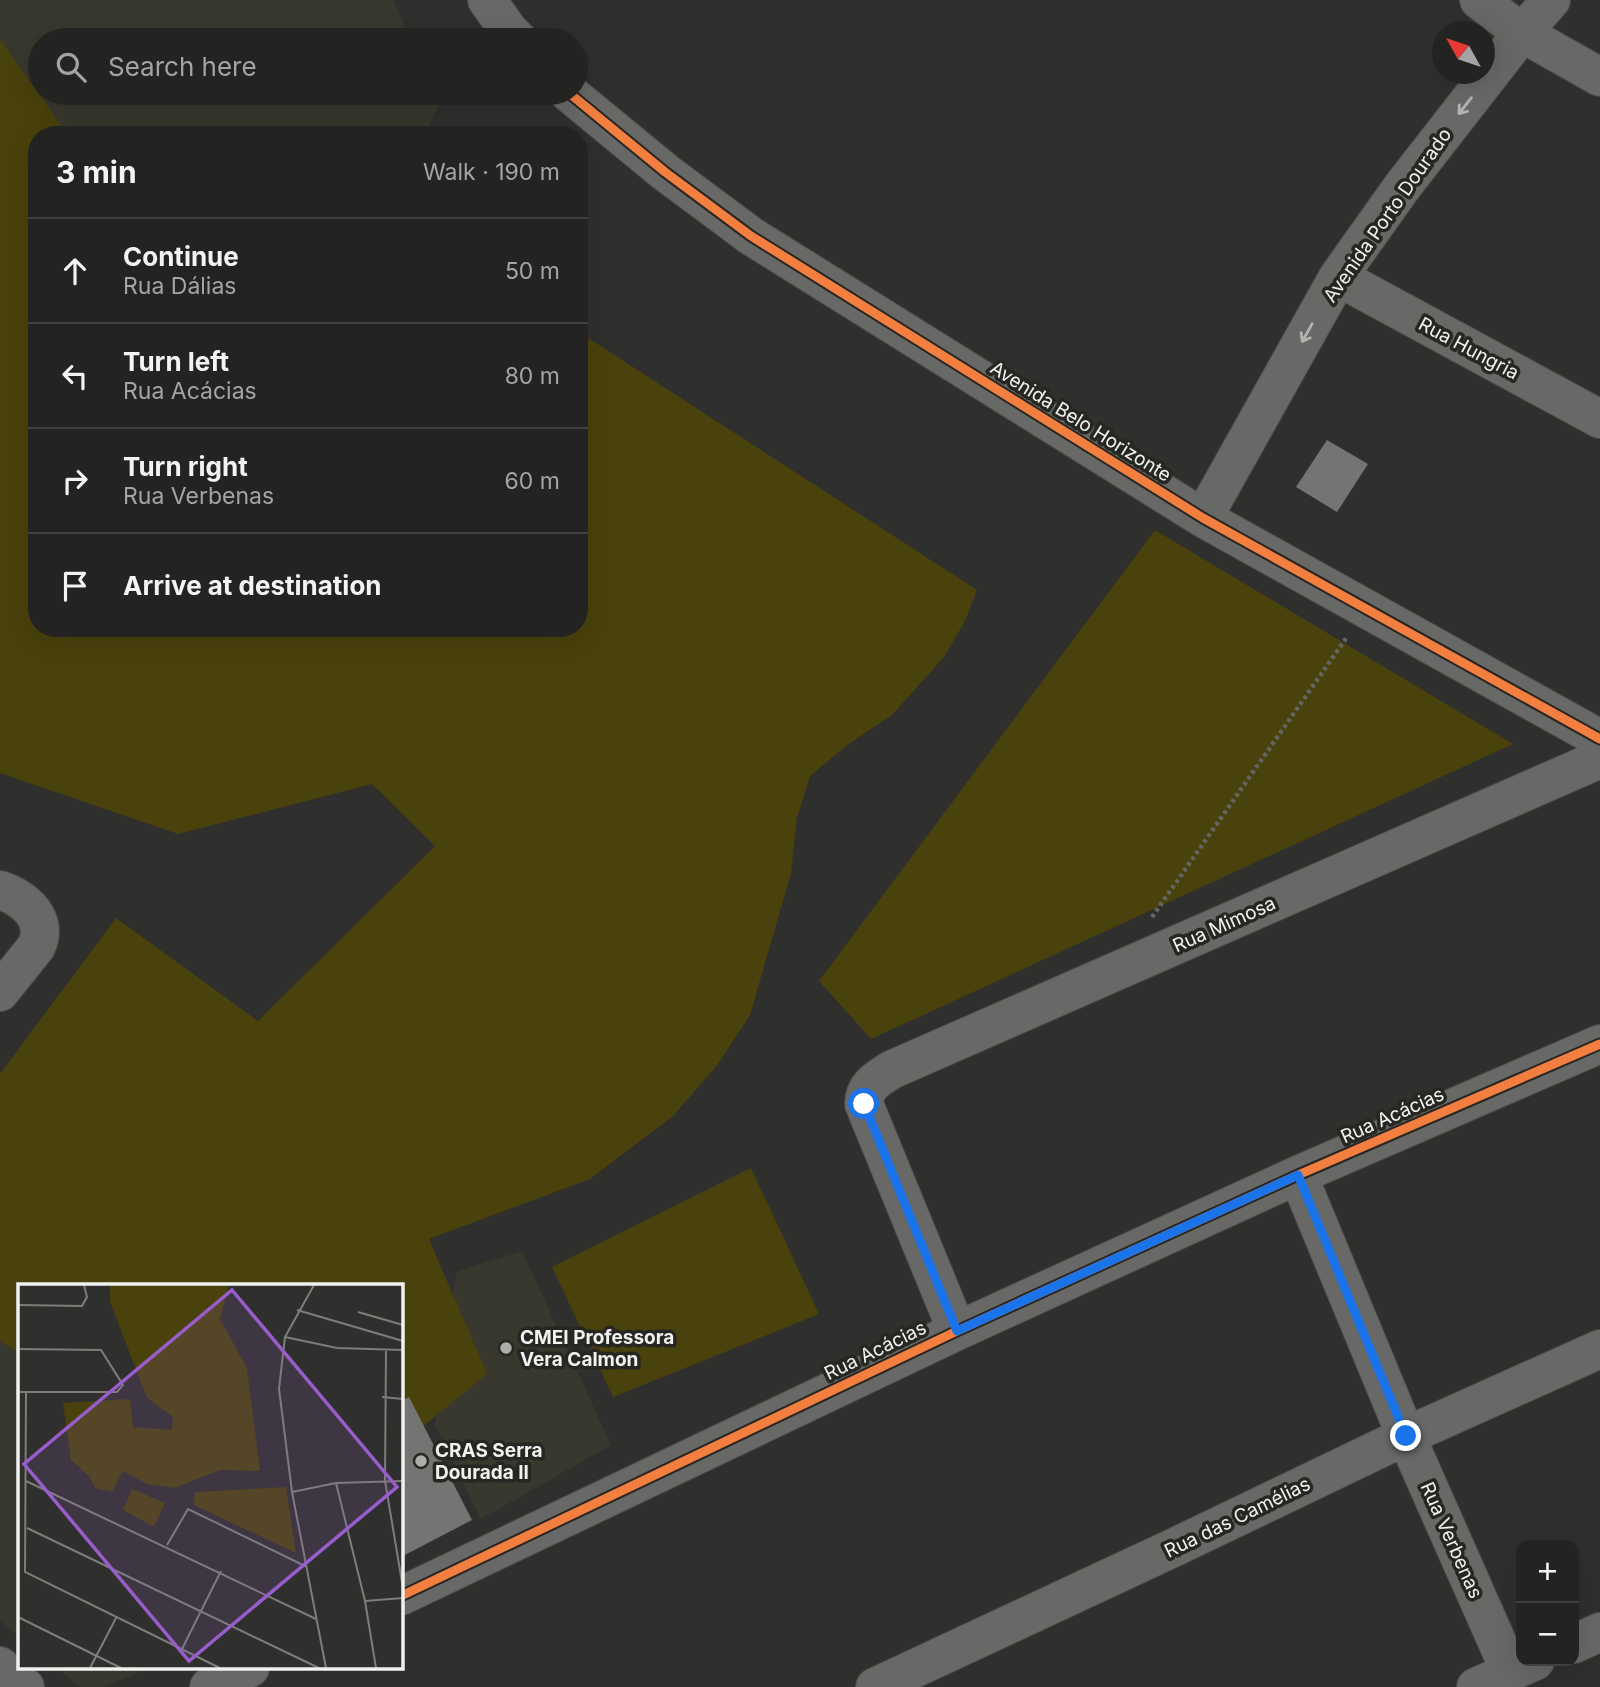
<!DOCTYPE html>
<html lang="en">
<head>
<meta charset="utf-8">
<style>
	:root { --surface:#232322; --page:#2b2b2a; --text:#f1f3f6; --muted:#a3a4a5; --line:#404040 }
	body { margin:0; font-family:Inter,sans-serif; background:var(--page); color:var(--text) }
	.controls { position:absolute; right:21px; bottom:21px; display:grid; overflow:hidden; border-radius:14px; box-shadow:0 7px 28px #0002 }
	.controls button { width:63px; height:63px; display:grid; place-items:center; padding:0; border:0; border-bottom:2px solid var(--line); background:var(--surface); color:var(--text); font:35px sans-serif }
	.compass { position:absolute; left:1432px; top:21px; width:63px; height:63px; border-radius:50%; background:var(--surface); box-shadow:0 7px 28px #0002; rotate:310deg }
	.stop { position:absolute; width:21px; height:21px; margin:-16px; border:5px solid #1a73e8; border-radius:50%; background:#fff }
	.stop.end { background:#1a73e8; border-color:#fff; box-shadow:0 2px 7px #0008 }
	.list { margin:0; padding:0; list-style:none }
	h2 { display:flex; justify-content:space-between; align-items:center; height:91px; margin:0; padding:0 28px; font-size:30px }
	h2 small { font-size:23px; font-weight:400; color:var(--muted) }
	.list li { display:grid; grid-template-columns:46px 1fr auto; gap:21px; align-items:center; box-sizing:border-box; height:105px; padding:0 28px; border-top:2px solid var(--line) }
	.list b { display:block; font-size:26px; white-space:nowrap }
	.list p { margin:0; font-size:23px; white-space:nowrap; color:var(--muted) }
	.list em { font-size:23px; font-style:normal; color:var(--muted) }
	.icon { flex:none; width:38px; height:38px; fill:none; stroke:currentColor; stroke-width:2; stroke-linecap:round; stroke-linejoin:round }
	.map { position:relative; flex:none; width:1600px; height:1687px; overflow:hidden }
	.search { position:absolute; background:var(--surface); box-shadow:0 7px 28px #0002; left:28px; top:28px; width:560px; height:77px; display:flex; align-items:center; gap:18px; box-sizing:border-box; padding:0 24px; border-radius:38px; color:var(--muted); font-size:26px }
	.panel { position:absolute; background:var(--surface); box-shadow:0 7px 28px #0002; left:28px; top:126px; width:560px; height:511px; border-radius:28px }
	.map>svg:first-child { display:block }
	.built { fill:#39382f }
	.green { fill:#4a420c }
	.building { fill:#747473 }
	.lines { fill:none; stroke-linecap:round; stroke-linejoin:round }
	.minor-casing { stroke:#4b4b49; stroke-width:40 }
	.path { stroke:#656563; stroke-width:4.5; stroke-dasharray:3.5 3.5; stroke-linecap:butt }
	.minor { stroke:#686866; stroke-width:38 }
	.cycleway-casing { stroke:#262623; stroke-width:13 }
	.cycleway { stroke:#f27e40; stroke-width:9 }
	.oneway { stroke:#b3b3b1 }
	.route { stroke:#1a73e8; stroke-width:9 }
	.poi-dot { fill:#adadab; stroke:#262623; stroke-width:2.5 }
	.labels { text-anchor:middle; stroke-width:7; stroke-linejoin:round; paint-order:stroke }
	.street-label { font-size:19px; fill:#f1f1ef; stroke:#262623 }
	.poi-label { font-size:19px; font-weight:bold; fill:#f1f1ef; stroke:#262623; text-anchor:start }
	.inset-road { fill:none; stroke:#7d7d7b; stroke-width:2 }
	.view { fill:#985dcb; fill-opacity:0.15; stroke:#985dcb; stroke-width:3.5 }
	.inset-edge { fill:none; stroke:#f1f1ef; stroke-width:3.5 }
</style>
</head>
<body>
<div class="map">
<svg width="1600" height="1687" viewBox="0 0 1600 1687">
	<rect width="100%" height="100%" fill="#2f2f2d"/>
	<!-- built -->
	<path class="built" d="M0,0H393L411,40H40V93H434L439,104L425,135H47L0,55Z
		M522,1251L611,1445L481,1519L435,1425L456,1272Z
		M0,1331L19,1347V1637L0,1620Z
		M57,1668H150L103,1687H80Z"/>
	<!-- green -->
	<path class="green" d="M0,40L68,135H37V628H579V332L977,590L965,621L944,657L892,715L846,746L810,776L797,818L791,873L750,1015L718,1064L673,1116L590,1179L429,1239L487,1374L401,1444V1286H19V1353L0,1341V1074L116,918L258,1021L435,846L372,784L178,834L0,773Z
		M1155,530L1513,744L871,1039L819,981Z
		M751,1168L819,1314L613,1397L552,1267Z"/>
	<!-- building -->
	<path class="building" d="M1327,440L1368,464L1337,512L1296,487Z
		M409,1397L472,1520L401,1557V1401Z"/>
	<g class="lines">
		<defs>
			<path id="minor" d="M487,0L509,31L518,40
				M1479,0L1522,33L1600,77
				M569,93L665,172L751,236L1203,518L1600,739
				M1338,277L1600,419
				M1203,518L1338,277L1402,187L1522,33L1551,0
				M0,890C24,898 50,919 36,947L0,992
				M1298,1175L1406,1436L1510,1671
				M957,1331L864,1104C864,1086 877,1079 891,1070L1600,759
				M401,1596L957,1331L1298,1175L1600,1044
				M1574,1644L1600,1632
				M0,1666L25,1687
				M209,1687L250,1668
				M875,1687L1175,1547L1406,1436L1600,1349
				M1476,1687L1535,1661"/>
		</defs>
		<!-- minor casing -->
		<use href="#minor" class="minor-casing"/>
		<!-- path -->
		<path class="path" d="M1152,917L1347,637"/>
		<!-- minor -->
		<use href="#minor" class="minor"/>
		<defs>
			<path id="cycleway" d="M569,93L665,172L751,236L1203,518L1600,739
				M401,1596L957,1331L1298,1175L1600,1044"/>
		</defs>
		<!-- cycleway casing -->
		<use href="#cycleway" class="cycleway-casing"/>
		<!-- cycleway -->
		<use href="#cycleway" class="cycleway"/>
	</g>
	<!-- one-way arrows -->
	<defs><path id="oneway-shaft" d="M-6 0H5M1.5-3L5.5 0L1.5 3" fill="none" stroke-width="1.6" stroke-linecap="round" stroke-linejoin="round" transform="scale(1.75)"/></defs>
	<g class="oneway">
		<use href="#oneway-shaft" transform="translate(1465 106) rotate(128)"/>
		<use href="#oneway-shaft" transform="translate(1307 333) rotate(119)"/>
	</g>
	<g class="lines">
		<!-- route -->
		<path class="route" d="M864,1104L957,1331L1298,1175L1406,1436"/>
	</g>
	<!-- markers -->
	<g class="poi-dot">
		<circle cx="506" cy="1348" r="7"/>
		<circle cx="421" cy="1461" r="7"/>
	</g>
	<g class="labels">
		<!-- street labels -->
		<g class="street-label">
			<text transform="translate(1387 215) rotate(-55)" y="7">Avenida Porto Dourado</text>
			<text transform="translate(1469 348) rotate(28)" y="7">Rua Hungria</text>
			<text transform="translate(1081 421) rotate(32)" y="7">Avenida Belo Horizonte</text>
			<text transform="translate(1224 924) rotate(-24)" y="7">Rua Mimosa</text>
			<text transform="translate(1392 1115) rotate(-24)" y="7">Rua Acácias</text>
			<text transform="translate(875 1350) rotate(-26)" y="7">Rua Acácias</text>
			<text transform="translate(1237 1517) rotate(-26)" y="7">Rua das Camélias</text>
			<text transform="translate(1452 1540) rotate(66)" y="7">Rua Verbenas</text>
		</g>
		<!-- poi labels -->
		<g class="poi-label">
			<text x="520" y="1344">CMEI Professora<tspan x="520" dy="22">Vera Calmon</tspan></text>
			<text x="435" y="1457">CRAS Serra<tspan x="435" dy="22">Dourada II</tspan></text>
		</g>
	</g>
	<!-- overview -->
	<g transform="translate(18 1284)">
		<rect width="385" height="385" fill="#2f2f2d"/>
		<path d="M92,1H211L202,35L229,84L242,187L202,186L157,204L129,200L105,187L94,208L77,204L71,192L53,176L45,119L112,115L115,143L154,146L155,133L129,114L92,18ZM268,203L278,269L176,221L177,208ZM114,205L147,219L136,243L105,226Z" fill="#4a420c"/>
		<path class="inset-road" d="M296,1L267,53L261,105L274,208L308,384M0,21L64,22L69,13L66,1M279,26L385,57M340,28L385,41M267,53L319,64L385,66M0,65L83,66L105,101L99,108H0M368,67L367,197L385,304M8,108L7,288L202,384M364,113L385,115M8,197L298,335M318,199L347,317L358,384M274,208L318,199L385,197M9,244L301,384M149,261L170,225L289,283M347,317L385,314M0,333L103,384M164,365L203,287M72,384L98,334"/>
		<path class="view" d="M214,6L379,203L171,377L6,180Z"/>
		<rect width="385" height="385" class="inset-edge"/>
	</g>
</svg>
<div class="controls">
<button>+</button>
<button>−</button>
</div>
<svg class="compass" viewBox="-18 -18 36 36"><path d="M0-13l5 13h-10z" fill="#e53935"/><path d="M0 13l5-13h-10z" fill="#a3a4a5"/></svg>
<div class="stop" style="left:864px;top:1104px"></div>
<div class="stop end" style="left:1406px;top:1436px"></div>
<div class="search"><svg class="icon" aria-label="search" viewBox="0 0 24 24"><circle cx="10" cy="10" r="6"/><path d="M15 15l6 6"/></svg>Search here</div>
<section class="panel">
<h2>3 min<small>Walk · 190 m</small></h2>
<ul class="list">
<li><svg class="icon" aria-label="ahead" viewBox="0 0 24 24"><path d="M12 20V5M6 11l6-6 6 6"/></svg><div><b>Continue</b><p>Rua Dálias</p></div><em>50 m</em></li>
<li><svg class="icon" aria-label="left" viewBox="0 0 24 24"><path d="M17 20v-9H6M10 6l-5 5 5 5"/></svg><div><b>Turn left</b><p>Rua Acácias</p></div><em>80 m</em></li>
<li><svg class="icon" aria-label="right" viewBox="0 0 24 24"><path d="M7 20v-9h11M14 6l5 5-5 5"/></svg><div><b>Turn right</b><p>Rua Verbenas</p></div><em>60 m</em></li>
<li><svg class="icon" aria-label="arrive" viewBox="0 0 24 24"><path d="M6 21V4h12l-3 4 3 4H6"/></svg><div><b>Arrive at destination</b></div></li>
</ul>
</section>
</div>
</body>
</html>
